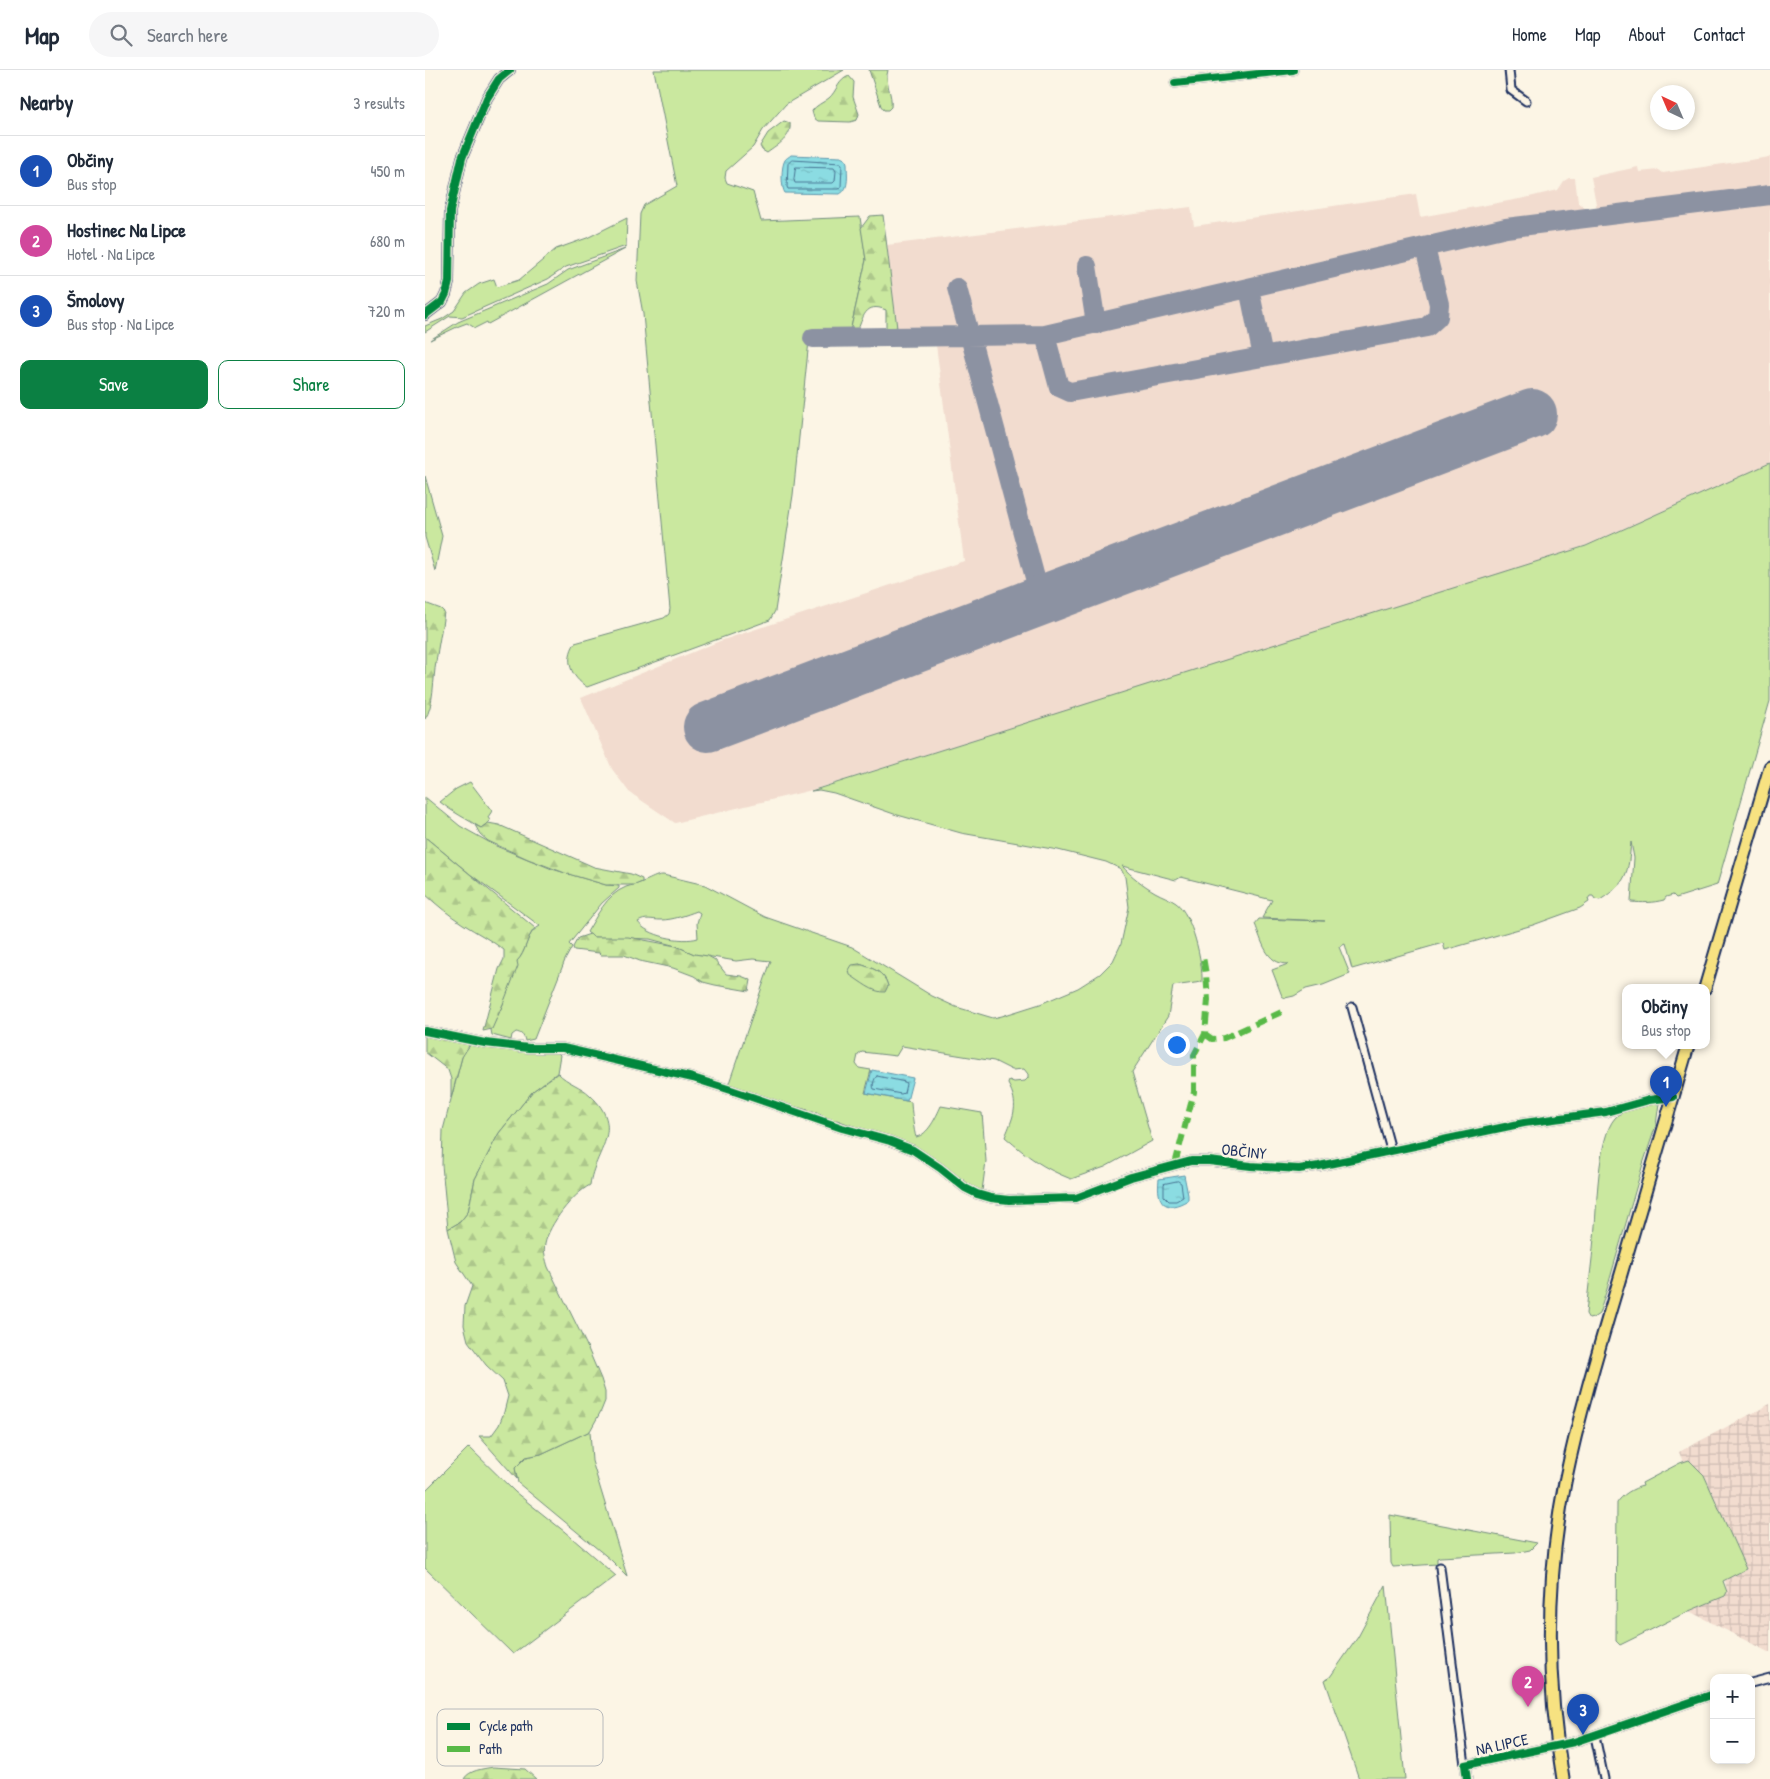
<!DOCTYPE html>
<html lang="en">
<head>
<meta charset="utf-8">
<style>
	:root { --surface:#fff; --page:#f6f6f7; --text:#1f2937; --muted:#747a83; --line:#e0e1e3; --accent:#0b8043 }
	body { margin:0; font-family:"Patrick Hand",sans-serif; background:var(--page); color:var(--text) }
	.controls { position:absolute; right:15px; bottom:15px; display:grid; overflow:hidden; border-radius:10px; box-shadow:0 2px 8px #0003 }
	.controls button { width:45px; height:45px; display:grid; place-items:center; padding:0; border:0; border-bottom:1px solid var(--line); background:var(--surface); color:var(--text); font:25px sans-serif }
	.compass { position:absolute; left:1225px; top:15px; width:45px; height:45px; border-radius:50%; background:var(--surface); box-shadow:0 2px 8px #0003; rotate:316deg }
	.you { position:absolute; left:751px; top:974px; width:18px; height:18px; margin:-12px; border:4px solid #fff; border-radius:50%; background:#1a73e8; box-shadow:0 0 0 8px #1a73e833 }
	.badge { display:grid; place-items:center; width:32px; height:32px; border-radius:50%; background:var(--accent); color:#fff; font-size:16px; font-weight:700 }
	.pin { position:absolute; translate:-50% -41px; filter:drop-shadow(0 1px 2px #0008) }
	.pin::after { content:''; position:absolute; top:26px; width:18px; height:15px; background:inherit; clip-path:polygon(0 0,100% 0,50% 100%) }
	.popup { position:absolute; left:1197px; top:914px; width:88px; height:65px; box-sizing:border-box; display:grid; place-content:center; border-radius:10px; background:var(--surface); filter:drop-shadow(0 1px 4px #0005); font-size:16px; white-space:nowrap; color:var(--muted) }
	.popup b { font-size:19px; color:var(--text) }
	.popup::after { content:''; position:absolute; left:50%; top:100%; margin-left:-10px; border:10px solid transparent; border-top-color:var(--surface) }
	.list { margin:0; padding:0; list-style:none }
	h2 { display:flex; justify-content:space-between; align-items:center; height:65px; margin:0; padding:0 20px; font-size:21px }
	h2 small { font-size:16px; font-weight:400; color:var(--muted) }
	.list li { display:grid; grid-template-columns:32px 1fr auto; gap:15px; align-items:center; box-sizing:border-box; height:70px; padding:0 20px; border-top:1px solid var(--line) }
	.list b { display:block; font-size:19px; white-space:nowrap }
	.list p { margin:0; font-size:16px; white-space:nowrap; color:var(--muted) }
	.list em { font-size:16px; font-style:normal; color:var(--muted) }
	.actions { display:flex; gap:10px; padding:15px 20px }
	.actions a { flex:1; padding:11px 0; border:1px solid var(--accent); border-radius:10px; text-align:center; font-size:18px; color:var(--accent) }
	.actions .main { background:var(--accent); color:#fff }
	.icon { flex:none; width:28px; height:28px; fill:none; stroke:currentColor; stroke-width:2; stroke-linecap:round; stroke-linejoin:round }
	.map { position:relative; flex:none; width:1345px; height:1709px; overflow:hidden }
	header { display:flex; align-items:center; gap:30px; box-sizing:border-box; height:70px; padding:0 25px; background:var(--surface); border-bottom:1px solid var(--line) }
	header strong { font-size:24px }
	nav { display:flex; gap:28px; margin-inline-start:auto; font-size:18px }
	.search { width:350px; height:45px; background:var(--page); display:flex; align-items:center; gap:12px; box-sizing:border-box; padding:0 18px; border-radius:28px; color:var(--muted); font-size:19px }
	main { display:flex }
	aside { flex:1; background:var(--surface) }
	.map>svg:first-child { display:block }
	.built { fill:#f2dccf }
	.industrial { fill:url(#industrial-grid) }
	.grass { fill:#cae89f; stroke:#728c7e; fill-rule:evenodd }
	.forest { fill:url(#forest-firs); stroke:#728c7e }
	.water { fill:url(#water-ripples); stroke:#5e97ad }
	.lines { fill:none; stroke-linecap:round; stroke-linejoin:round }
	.shore { stroke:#487493; stroke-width:1 }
	.taxiway { stroke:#8c92a2; stroke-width:20 }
	.runway { stroke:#8c92a2; stroke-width:50 }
	.minor-casing { stroke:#1b2f5e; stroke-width:11 }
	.tertiary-casing { stroke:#1b2f5e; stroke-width:12 }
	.primary-casing { stroke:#1b2f5e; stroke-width:15 }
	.minor { stroke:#fcf5e5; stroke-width:7 }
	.tertiary { stroke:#fcf5e5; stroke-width:9 }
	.primary { stroke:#f7e281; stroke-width:11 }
	.quiet { stroke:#58b947; stroke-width:6; stroke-dasharray:12 6; stroke-linecap:butt }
	.cycleway-casing { stroke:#fcf5e5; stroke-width:11 }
	.cycleway { stroke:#00873e; stroke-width:8 }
	.labels { text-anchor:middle; stroke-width:5; stroke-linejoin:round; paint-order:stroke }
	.street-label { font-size:16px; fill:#1b2f5e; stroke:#fcf5e5 }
	.key { fill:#fcf5e5; stroke:#b8babc; stroke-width:1 }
	.key-label { font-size:14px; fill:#1b2f5e }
</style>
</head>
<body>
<header>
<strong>Map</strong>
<div class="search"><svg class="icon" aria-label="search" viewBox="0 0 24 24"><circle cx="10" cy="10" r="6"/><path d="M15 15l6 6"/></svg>Search here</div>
<nav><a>Home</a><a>Map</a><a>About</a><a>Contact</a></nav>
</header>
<main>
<aside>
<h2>Nearby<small>3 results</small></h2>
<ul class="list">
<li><span class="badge" style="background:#1a4fb4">1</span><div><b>Občiny</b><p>Bus stop</p></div><em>450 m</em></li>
<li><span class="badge" style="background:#d1479c">2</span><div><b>Hostinec Na Lipce</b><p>Hotel · Na Lipce</p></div><em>680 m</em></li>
<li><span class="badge" style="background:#1a4fb4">3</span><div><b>Šmolovy</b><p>Bus stop · Na Lipce</p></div><em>720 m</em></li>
</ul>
<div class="actions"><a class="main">Save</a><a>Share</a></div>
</aside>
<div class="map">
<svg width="1345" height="1709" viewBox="0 0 1345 1709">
	<defs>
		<pattern id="industrial-grid" width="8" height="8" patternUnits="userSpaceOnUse" patternTransform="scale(1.25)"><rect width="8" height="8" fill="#f2dccf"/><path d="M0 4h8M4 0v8" fill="none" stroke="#cfbdb4"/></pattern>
		<pattern id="forest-firs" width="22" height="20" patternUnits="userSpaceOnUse" patternTransform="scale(1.25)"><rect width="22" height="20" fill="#cae89f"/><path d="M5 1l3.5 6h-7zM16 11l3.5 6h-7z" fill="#adc78b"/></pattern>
		<pattern id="water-ripples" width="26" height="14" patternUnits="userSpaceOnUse" patternTransform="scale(1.25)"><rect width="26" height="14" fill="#8bdce2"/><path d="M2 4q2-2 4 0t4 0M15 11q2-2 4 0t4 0" fill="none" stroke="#77bdc4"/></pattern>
	</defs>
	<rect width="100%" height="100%" fill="#fcf5e5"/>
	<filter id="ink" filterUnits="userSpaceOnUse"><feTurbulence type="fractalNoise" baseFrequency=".02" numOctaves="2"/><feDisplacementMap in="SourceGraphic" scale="10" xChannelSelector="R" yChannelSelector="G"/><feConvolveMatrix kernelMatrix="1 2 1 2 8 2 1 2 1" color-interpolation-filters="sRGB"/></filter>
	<g filter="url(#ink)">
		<!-- built -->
		<path class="built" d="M1345,87V393L1160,476L894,562L387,720L250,753L204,722L187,699L156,628L295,571L539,491L510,267H480L472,258L462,175L766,137L769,156L991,124L995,147L1100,128L1133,120L1139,111L1144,108H1150L1153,132L1162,139L1168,140L1172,139L1166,107L1213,97L1214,102L1234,100L1238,103Z"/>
		<!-- industrial -->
		<path class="industrial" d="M1345,1334V1583L1264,1541L1299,1526L1302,1522L1300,1510L1321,1499L1279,1405L1264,1390L1258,1392L1254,1382Z"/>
		<!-- grass -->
		<path class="grass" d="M229,0H419L361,34L338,60L328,77L301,101L300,108L302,113L328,122L336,151L435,147L441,190L425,262L385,261L368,425L350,541L345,550L162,617C146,607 139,590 150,573L239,548L244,544L245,539L218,244L212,211L215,144L219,135L252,116Z
			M202,148L201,176L141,197L123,209L37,247L25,246L0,262V256L17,249L29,241L41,223L54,214L69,209L72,217L94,210L131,179L162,168Z
			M200,179L63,254L62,252L50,258L42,253L34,256L5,270L33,252L123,214L143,200Z
			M1345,393V631L1292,815L1251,828L1248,825L1241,827L1239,830C1227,833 1218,833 1206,832L1209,788L1206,772C1203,803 1203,812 1175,830L1170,829L1168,826H1165L1163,829L1164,832L1155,838L1108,855L1020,880L1018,873L927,899L920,874L914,877L925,904L898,915L881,919L869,926L860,928L857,926L847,900L863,894C841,894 837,871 830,854L834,849L900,851L837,848L847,830L756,807L751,810L697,796C706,806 718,815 730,822C737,826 744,828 751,833C767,844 778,892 777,912L748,916L743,946L707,1002L727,1071L680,1097L646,1109C618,1098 603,1087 580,1067C588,1047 595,1035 583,1014L584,1010L589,1012L600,1011L603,1008V1004L599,999L587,1000L569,991L477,976L471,986L437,982L433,985L431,994L434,998L446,1000L440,1023L486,1032C486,1038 489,1062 491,1067C503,1065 511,1047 516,1036L557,1043L561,1091L557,1121L551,1119L520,1097L480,1075L412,1050L405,1051L392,1042L354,1033L303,1016L346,891L328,889L311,891L269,884L251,876L225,869L168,867L162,862C172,846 181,825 201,817C207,815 213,814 220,811C226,809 231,805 238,805L280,815L340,847L427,877L507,926L531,937L568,948L577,946L615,934L653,918L675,904L688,891L696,874L704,837L700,807L696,799L681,792L633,780L536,763L469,744L409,723L394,720L386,721L1161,476ZM272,841L275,843L272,853L273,868C257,873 222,866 213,852C221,847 227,850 236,850C248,850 261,845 272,841ZM434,894C447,898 459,901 463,916L444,917L435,911Z
			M0,406L17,466L10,501L0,467Z
			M45,712L67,741L63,747L65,751L56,758C42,749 27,742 15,732L31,719Z
			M0,727L35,756L71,776L127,799L181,815L194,816V818L177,833L144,874L147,877L140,890L109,969L100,971C99,965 96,963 91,962L87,965L86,970L67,965L66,960L78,934L92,891C103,880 100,863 115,856L45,804L0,767Z
			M47,974L96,981H127L132,982L135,985L132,1003L108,1021L74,1063L50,1109L43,1142L35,1152L23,1159L17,1095L18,1060L37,987L40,980Z
			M1233,1033H1234L1231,1055L1218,1094L1182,1219L1174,1244L1168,1248L1164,1249L1161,1244C1163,1218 1167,1193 1169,1168C1172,1140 1172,1068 1190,1048C1199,1038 1220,1035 1233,1033Z
			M165,1361L167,1391L202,1506L186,1490L93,1413L90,1398L101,1387L116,1384Z
			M44,1377L90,1422L140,1462L191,1506L88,1584L0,1498V1421Z
			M1264,1390L1279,1405L1321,1499L1298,1511L1302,1522L1300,1526L1264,1541L1195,1575L1191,1571L1192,1433C1197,1425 1208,1418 1218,1416L1217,1413L1255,1393Z
			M965,1445L1112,1473L1105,1480L1090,1483L1015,1487L1012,1488V1494L968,1497L966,1493Z
			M961,1515L980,1709H934L900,1610L905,1607L933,1567Z"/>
		<!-- forest -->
		<path class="forest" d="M444,0H463C459,13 468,24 466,37L463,40H459L456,36Z
			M424,6L429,12L428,27L434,44L432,50L425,52L393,51L389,48L387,41C391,35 398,33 404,28C412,21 413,10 424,6Z
			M359,51L365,53C367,67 353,75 342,83L337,80L335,76L343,63Z
			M458,145L472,258L461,260V240C440,231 438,248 432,262H425L441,190L436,158L445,146Z
			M0,533L16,539L19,542C17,559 13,576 11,592C8,608 9,636 0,649Z
			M63,753L74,755L169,797L206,804L217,809V812L210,815H181L140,803L103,789L63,771L55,764L50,755L56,758Z
			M0,767L110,858C101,868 101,882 92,891L93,896L78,934L67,959L58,961L74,899L79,889V880C66,870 52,863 38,854C24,845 12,835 0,824Z
			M165,864L168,867H203L251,876L269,884L283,886L290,890L301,904L316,906L326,910L324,921L290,915L278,912L269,906L248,898L215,891L199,885H176L174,883L149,880L148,877L153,868Z
			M434,894C447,898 459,901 463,916L460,922C448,923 435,911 425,905L424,900L427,895Z
			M0,965L31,967L43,971L44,976L37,987L26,1028V1009L23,1000L0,982Z
			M133,1003C142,1013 156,1016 165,1025C202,1059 169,1081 165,1115C148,1124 124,1154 120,1174C118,1181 121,1190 123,1197L161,1274L176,1309L180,1322V1331L176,1341L165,1361L116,1384L101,1387L90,1398L92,1409L54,1366H66L74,1355L79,1342L83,1326L78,1311L61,1295L43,1271L39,1255L40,1236L47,1216L31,1192L23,1159L35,1152L43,1142L50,1109L74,1063L108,1021Z
			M68,1697L100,1699L111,1709H39C44,1700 58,1699 68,1697Z"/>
		<!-- water -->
		<path class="water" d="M366,85L416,87L421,90L422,93C422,104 425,119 415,124L360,123C356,118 356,96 360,90C361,88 364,87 366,85Z
			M447,1000L488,1008L482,1031L441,1023Z
			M759,1105L763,1125V1130C740,1144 731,1132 734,1109Z"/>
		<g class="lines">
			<!-- shore -->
			<path class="shore" d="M367,90L416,93L417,95L416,117L413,119H363L362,117L363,94Z
				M371,97L409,98L411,101L410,111L408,113H370L369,110Z
				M452,1006L480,1012L481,1014L479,1023L476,1024L449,1019C447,1016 449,1008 452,1006Z
				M753,1111L756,1113L758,1127L751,1131H744L739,1126V1114Z"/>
			<!-- taxiway -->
			<path class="taxiway" d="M662,196L671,254
				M532,218L616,530
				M824,218L838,287
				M620,265L634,317L645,322L1002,257L1013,247L1014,234L1000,178
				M388,268L620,265L1081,158L1345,125"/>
			<!-- runway -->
			<path class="runway" d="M283,657L1107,344"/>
			<defs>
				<path id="minor" d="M1084,0L1086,20L1101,31
					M750,13L868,0
					M927,937L966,1080
					M0,961L60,973L104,978H138L268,1008L306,1020L417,1058L465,1071L488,1080L515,1098L540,1118L552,1124L566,1128L584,1130L651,1128L706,1107L766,1091H784L826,1096L874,1099L894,1096L1099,1053L1181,1042L1224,1030L1248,1027
					M1015,1497L1040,1695
					M1326,1613L1345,1608
					M1170,1666L1179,1709
					M1042,1709L1040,1695L1149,1672L1289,1624"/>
				<path id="tertiary" d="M0,245L17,232L21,224L24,212L25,141L37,88L62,28L74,9L85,0"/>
				<path id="primary" d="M1280,918L1345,697
					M1138,1709C1121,1611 1121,1510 1140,1412C1154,1344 1174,1278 1194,1211C1217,1133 1240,1054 1263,976"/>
			</defs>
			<!-- minor casing -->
			<use href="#minor" class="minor-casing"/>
			<!-- tertiary casing -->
			<use href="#tertiary" class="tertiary-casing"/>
			<!-- primary casing -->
			<use href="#primary" class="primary-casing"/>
			<!-- minor -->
			<use href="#minor" class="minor"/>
			<!-- tertiary -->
			<use href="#tertiary" class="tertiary"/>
			<!-- primary -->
			<use href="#primary" class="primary"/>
			<!-- quiet -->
			<path class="quiet" d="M780,964L787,969L799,968L861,940
				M750,1094L769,1022V985L780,964L783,930L781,904L778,887"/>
			<defs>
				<path id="cycleway" d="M750,13L868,0
					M0,245L17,232L21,224L24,212L25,141L37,88L62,28L74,9L85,0
					M0,961L60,973L104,978H138L268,1008L306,1020L417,1058L465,1071L488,1080L515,1098L540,1118L552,1124L566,1128L584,1130L651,1128L706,1107L766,1091H784L826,1096L874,1099L894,1096L1099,1053L1181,1042L1224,1030L1248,1027
					M1042,1709L1040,1695L1149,1672L1289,1624"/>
			</defs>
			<!-- cycleway casing -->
			<use href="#cycleway" class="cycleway-casing"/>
			<!-- cycleway -->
			<use href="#cycleway" class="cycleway"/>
		</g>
	</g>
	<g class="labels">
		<!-- street labels -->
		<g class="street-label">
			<text transform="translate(819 1081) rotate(6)" y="6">OBČINY</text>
			<text transform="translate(1077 1674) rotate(-12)" y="6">NA LIPCE</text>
		</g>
	</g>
	<!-- legend -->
	<rect x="12" y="1639" width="166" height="57" rx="8" class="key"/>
	<rect x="22" y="1653" width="23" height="7" fill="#00873e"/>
	<rect x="22" y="1676" width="23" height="6" fill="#58b947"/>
	<g class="key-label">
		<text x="54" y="1661">Cycle path</text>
		<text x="54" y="1684">Path</text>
	</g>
</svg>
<div class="controls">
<button>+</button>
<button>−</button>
</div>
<svg class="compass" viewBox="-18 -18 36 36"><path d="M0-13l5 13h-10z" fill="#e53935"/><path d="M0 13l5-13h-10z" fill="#747a83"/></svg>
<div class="you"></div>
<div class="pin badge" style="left:1241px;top:1037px;background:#1a4fb4">1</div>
<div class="popup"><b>Občiny</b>Bus stop</div>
<div class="pin badge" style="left:1103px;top:1637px;background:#d1479c">2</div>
<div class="pin badge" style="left:1158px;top:1665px;background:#1a4fb4">3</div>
</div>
</main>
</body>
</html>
